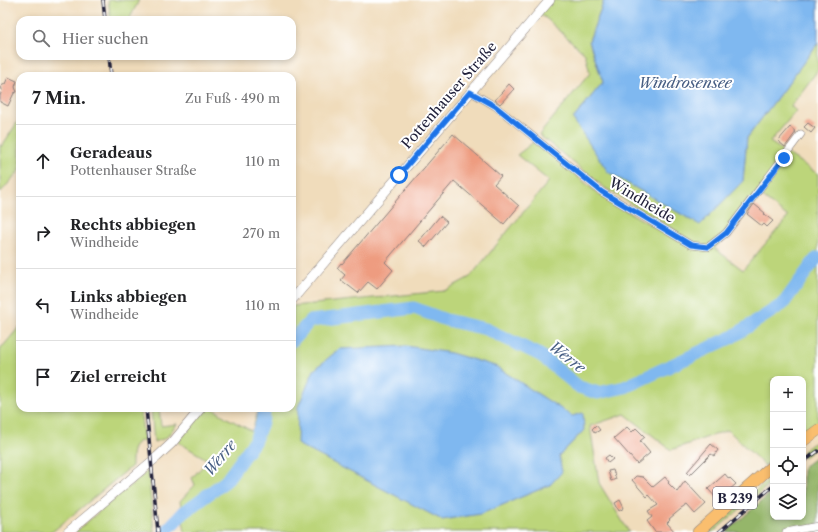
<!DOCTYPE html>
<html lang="de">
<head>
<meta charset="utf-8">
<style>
	:root { --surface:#fff; --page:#f2f2f2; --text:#202124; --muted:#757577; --line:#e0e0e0 }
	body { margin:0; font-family:"Libre Caslon Text",serif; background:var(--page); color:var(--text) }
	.controls { position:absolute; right:12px; bottom:12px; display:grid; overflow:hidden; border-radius:8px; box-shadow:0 2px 6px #0003 }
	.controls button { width:36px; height:36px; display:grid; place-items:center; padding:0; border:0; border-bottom:1px solid var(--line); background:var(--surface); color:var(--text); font:20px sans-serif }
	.stop { position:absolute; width:12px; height:12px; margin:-9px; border:3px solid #1a73e8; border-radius:50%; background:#fff }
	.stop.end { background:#1a73e8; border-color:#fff; box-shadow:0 1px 4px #0008 }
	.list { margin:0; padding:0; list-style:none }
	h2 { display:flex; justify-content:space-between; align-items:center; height:52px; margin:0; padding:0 16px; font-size:17px }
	h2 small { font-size:13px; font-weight:400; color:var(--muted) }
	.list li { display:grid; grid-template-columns:26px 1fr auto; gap:12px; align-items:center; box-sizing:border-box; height:72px; padding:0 16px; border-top:1px solid var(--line) }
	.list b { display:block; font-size:15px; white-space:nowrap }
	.list p { margin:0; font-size:13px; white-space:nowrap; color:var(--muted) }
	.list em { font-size:13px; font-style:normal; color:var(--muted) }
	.icon { flex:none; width:22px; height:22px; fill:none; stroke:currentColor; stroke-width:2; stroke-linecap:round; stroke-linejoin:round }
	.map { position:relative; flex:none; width:818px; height:532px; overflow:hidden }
	.search { position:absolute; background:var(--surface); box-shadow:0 2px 6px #0003; left:16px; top:16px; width:280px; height:44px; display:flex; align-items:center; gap:10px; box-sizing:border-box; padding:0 14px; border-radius:12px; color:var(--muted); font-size:15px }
	.panel { position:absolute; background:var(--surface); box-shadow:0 2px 6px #0003; left:16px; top:72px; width:280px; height:340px; border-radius:12px }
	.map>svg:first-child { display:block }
	.green { fill:#bcd57a; stroke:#6f7c5a; fill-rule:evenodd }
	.forest { fill:#95b66a; stroke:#5c6c52 }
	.water { fill:#7fb8f0; stroke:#506d96 }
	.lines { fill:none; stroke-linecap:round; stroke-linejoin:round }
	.river { stroke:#7fb8f0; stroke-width:13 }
	.building { fill:#ee9c80 }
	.minor-casing { stroke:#897f7b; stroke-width:8 }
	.tertiary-casing { stroke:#897f7b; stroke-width:10 }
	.primary-casing { stroke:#897f7b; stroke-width:12 }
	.minor { stroke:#fff; stroke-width:7 }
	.tertiary { stroke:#fff; stroke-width:9 }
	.primary { stroke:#fabe6e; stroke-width:11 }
	.rail-casing { stroke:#22223b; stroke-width:3.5 }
	.rail { stroke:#fff; stroke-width:2; stroke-dasharray:6; stroke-linecap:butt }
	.route { stroke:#1a73e8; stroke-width:5 }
	.labels { text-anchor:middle; stroke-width:4; stroke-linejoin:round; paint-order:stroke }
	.shield { fill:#fff; stroke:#646476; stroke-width:1 }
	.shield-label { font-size:13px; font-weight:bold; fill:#22223b }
	.street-label { font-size:14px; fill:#22223b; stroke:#fff }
	.water-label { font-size:15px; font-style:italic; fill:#475e83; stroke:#fff }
</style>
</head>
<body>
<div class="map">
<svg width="818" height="532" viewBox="0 0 818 532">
	<rect width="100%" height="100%" fill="#fff"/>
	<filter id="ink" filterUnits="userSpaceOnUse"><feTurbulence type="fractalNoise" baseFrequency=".025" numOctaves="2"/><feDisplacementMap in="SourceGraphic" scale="8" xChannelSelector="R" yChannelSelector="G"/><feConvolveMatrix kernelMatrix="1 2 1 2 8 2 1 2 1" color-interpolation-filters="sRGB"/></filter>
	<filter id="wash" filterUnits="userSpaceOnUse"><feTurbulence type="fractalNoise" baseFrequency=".012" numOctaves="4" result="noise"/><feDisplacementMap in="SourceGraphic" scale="16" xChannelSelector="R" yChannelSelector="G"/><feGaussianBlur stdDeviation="0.9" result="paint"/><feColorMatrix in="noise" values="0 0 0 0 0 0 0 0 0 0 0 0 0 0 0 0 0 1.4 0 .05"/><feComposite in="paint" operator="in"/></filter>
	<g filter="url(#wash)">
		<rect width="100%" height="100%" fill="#f0dcbb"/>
		<!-- green -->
		<path class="green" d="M108,0H139L129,20H111Z
			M552,0H604L589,41L603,82L573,119L743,181L747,138L818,43V70L791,106L796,111L770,142L818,174V426L803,437V379H773V460L765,466L728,430L671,450L625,414L590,426L599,483L629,532H185L180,501L195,485L192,478L208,460L178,442L206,408H212L227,418L252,431L259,408H292L293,306L444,291L470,277L549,181L517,155L535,141L601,196L675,239L678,232L605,188L539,135L590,73L585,54L547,19L540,14ZM760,195L788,217L743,270L714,248L733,231ZM495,366L572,417L584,430L559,456Z
			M20,118V170L0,193V145L2,146Z
			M20,326V408H140L144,441H139C131,449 132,456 132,466L52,532H0V348L4,345Z
			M151,408H159L161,426L177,424L166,438L154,442Z
			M818,440V446L803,458V451Z
			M148,471L154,532H75L138,479Z
			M773,475V481L713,532H709Z"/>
		<!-- forest -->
		<path class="forest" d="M818,456V532H726L773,491V517H803V467Z"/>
		<!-- water -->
		<path class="water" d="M604,0H818V43L747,138L743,181L700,225L608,172L573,119L603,82L589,41Z
			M406,346L451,353L495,366L572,416L583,413L584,430L559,456L562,472L550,485L481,514L442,520L297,444L298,407L314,370L339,349Z"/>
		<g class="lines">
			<!-- river -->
			<path class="river" d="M292,341L310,321L414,308L446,320L486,329L540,355L579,387L598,393L625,387L732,337L783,304L815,260L818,258
				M165,532L184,512L226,481L254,442L262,423L265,408"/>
		</g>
		<g id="blocks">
			<!-- building -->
			<path class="building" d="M8,77L17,81L15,87L17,92L14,93L8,106L0,102V96L2,90L1,86L5,84Z
				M509,84L514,89L500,104L495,100Z
				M808,123L815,128L811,133L804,127Z
				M790,127L796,132L785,147L778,141Z
				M453,134L501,176L494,184L519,206L504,224L454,181L385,262L393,270L377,289L368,282L358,293L341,280L345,275L337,268L341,263L342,264Z
				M754,204L765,213L764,214L773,221L767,227L764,224L762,226L747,214Z
				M440,216L447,222L426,247L419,241Z
				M596,425L600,430L595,433L592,429Z
				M627,427L632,432L636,428L645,437L640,441L650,453L637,464L614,438Z
				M711,444L718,450L714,456L711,454L690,475L687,472Z
				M609,455L613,459L608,463L605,458Z
				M613,470L616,479L611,481L608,471Z
				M725,474L729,479L730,478L736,484L718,500L708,489Z
				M636,476L643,477L653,487L665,477L669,482L668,483L677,492L685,481L706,504L695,514L687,505L681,509L669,519L670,520L667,523L675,532H655L647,521L652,517L648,511L658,505L649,495L647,497L632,480Z
				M620,500L624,508L619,511L615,503Z"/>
		</g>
	</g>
	<g filter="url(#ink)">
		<use href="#blocks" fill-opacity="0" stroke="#897f7b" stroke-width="1"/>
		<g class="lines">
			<defs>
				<path id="minor" d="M471,92L495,106L602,192L691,245L708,247L726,233L801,134
					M786,532L818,526"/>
				<path id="tertiary" d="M292,300L550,0
					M68,532L157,457L172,443L201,408"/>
				<path id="primary" d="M803,441L818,430
					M698,532L773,465"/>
			</defs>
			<!-- minor casing -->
			<use href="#minor" class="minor-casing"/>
			<!-- tertiary casing -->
			<use href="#tertiary" class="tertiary-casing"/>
			<!-- primary casing -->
			<use href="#primary" class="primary-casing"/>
			<!-- minor -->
			<use href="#minor" class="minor"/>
			<!-- tertiary -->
			<use href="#tertiary" class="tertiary"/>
			<!-- primary -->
			<use href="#primary" class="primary"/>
			<defs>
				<path id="rail" d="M103,0L105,20
					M109,56L111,76
					M146,408L158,532
					M803,462L818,451
					M719,532L773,486"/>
			</defs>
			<!-- rail casing -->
			<use href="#rail" class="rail-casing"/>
			<!-- rail -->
			<use href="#rail" class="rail"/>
		</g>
	</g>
	<g class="lines" filter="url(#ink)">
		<!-- route -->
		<path class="route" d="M399,175L470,92L495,106L602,192L691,245L708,247L726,233L784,158"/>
	</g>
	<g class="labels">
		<!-- shield labels -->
		<rect class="shield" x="713" y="487" width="44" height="22" rx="3"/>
		<g class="shield-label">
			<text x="735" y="503">B 239</text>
		</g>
		<!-- street labels -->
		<g class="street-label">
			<text transform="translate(449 95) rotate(-49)" y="5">Pottenhauser Straße</text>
			<text transform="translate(642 200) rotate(31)" y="5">Windheide</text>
		</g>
		<!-- water labels -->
		<g class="water-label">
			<text x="685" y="88">Windrosensee</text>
			<text transform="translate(567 357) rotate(38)" y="5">Werre</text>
			<text transform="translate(220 458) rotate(-50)" y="5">Werre</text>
		</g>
	</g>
</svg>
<div class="controls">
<button>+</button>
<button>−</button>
<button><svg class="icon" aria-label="locate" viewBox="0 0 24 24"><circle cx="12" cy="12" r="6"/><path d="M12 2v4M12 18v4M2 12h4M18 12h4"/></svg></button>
<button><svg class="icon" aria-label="layers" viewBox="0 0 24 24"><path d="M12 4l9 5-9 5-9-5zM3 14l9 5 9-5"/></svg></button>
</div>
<div class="stop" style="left:399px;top:175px"></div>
<div class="stop end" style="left:784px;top:158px"></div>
<div class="search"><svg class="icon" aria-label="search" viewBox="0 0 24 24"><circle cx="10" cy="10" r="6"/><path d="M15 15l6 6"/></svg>Hier suchen</div>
<section class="panel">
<h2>7 Min.<small>Zu Fuß · 490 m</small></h2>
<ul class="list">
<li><svg class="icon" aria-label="ahead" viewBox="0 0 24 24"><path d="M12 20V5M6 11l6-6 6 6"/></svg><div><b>Geradeaus</b><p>Pottenhauser Straße</p></div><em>110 m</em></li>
<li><svg class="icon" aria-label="right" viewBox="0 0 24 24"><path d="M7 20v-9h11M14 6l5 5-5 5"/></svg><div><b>Rechts abbiegen</b><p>Windheide</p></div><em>270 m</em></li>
<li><svg class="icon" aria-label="left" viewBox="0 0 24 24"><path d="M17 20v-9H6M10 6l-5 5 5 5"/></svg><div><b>Links abbiegen</b><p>Windheide</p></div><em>110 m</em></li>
<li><svg class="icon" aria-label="arrive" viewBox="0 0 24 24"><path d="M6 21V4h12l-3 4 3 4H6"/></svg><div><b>Ziel erreicht</b></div></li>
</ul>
</section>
</div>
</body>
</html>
